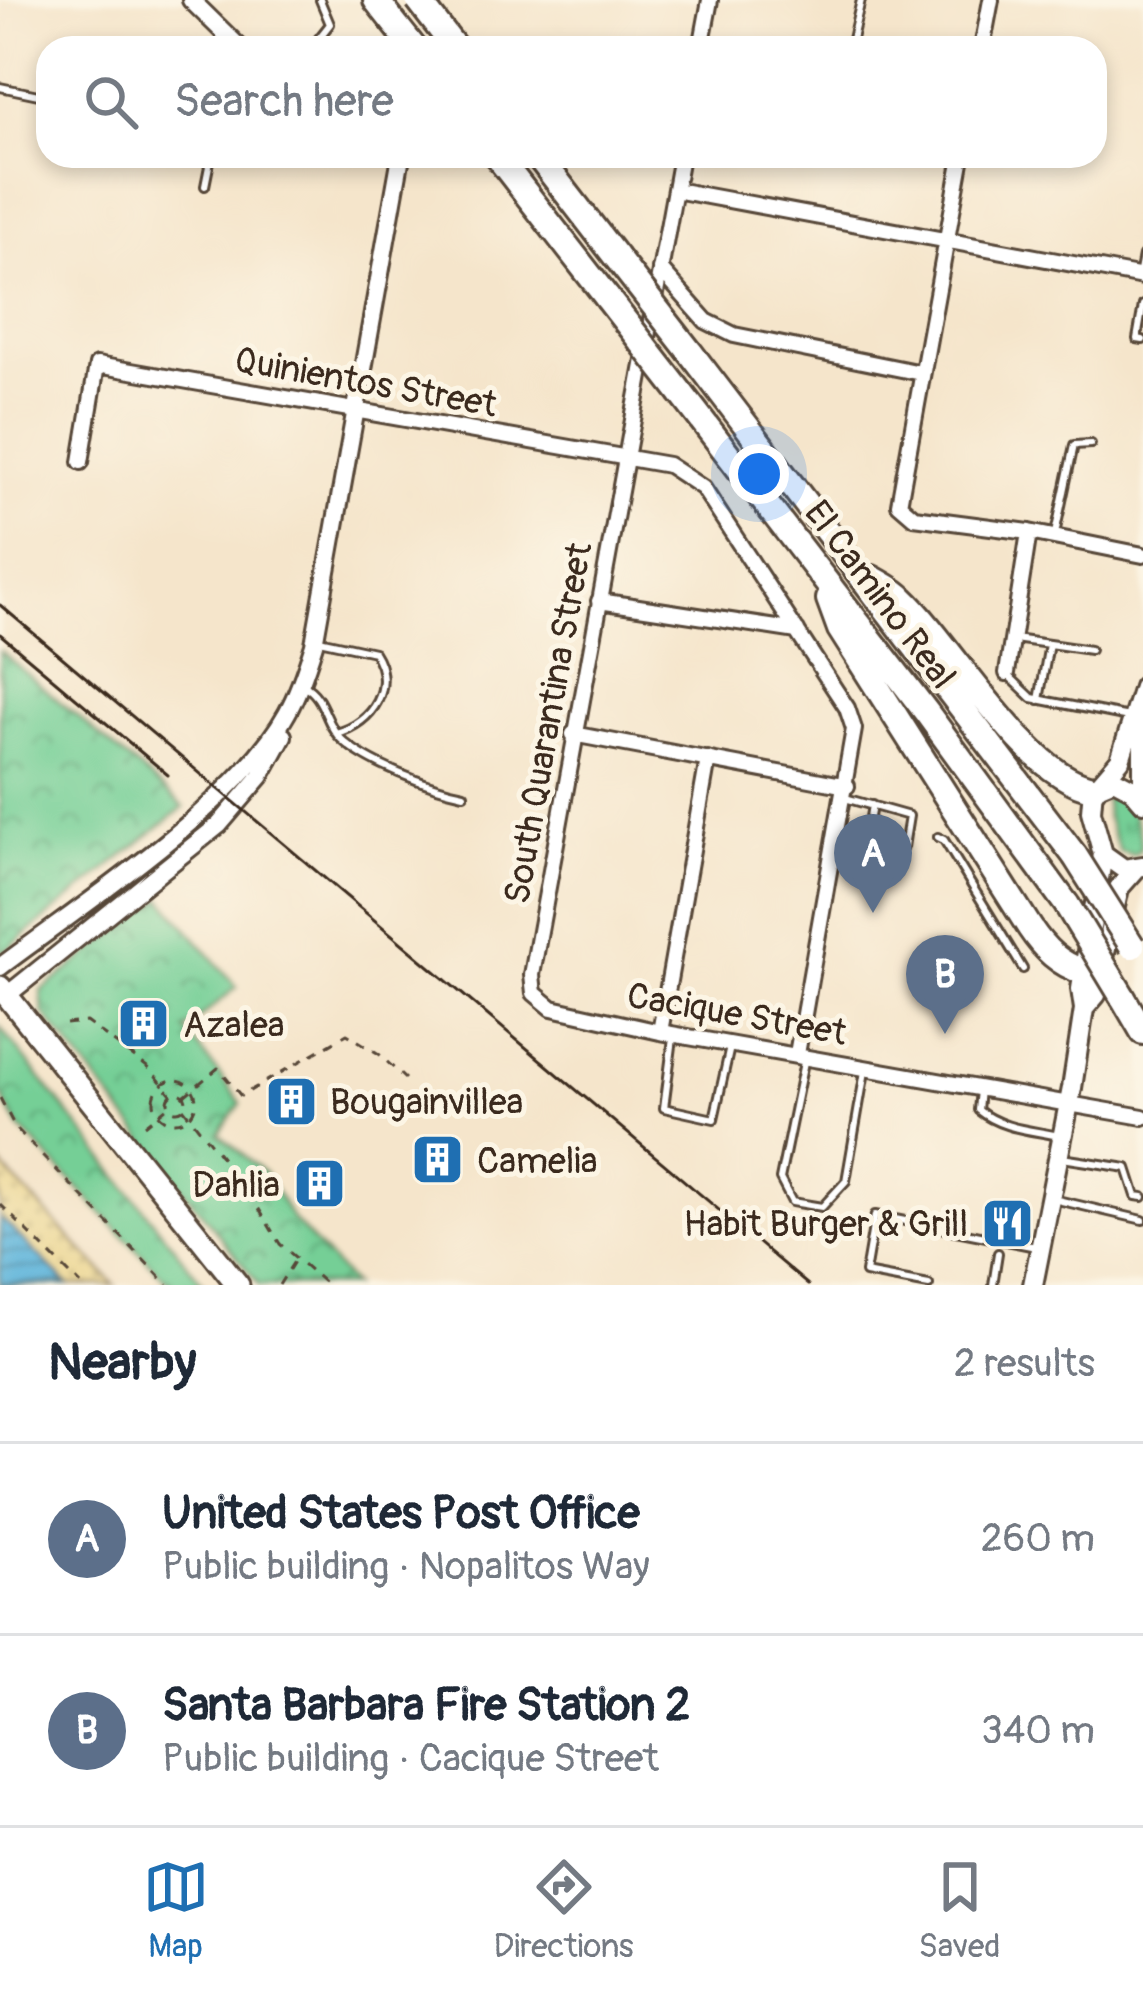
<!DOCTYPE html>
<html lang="en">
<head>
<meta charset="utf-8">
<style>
	:root { --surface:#fff; --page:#f2f2f3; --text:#1f2937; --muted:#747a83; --line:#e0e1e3; --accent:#1f6fb2 }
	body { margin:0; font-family:Pangolin,sans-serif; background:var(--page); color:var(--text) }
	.you { position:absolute; left:759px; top:474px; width:42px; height:42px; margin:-30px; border:9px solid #fff; border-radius:50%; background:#1a73e8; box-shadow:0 0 0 18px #1a73e833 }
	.badge { display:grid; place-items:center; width:78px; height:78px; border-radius:50%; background:var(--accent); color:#fff; font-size:39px; font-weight:700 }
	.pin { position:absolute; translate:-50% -99px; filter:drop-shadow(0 3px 6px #0008) }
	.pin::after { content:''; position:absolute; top:63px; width:42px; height:36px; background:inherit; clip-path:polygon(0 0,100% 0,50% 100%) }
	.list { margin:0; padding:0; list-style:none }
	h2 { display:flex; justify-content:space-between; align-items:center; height:156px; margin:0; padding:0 48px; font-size:51px }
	h2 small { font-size:39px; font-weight:400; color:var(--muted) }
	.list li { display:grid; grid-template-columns:78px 1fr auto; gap:36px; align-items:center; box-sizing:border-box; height:192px; padding:0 48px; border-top:3px solid var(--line) }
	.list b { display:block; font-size:45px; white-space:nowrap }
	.list p { margin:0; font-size:39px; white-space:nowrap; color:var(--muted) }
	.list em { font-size:39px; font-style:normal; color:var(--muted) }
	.icon { flex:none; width:66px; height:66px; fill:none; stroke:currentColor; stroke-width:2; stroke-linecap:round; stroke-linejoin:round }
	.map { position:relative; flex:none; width:1143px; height:1285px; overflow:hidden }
	.search { position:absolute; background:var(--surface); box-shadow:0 6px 18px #0003; left:36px; right:36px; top:36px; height:132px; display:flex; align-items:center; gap:30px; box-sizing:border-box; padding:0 42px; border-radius:36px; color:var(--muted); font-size:45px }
	.sheet { height:540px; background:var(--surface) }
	nav { display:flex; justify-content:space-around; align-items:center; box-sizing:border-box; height:168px; border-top:3px solid var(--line); background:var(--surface); font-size:33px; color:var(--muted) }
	nav a { display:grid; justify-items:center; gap:6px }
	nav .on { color:var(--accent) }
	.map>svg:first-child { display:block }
	.grass { fill:url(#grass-tufts); stroke:#587c5a; stroke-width:3 }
	.sand { fill:url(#sand-dots); stroke:#94825e; stroke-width:3 }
	.park { fill:url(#park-crowns); stroke:#587c5a; stroke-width:3 }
	.water { fill:url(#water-rules); stroke:#4c707c; stroke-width:3 }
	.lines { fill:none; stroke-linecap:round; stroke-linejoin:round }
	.service-casing { stroke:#574638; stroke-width:12 }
	.minor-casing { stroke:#574638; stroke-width:20 }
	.tertiary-casing { stroke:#574638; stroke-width:22 }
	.secondary-casing { stroke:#574638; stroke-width:24 }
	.primary-casing { stroke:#574638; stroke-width:27 }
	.motorway-casing { stroke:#574638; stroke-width:30 }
	.path { stroke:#574638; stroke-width:3; stroke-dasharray:9 9; stroke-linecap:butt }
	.service { stroke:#fff; stroke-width:6 }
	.minor { stroke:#fff; stroke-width:14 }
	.tertiary { stroke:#fff; stroke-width:16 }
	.secondary { stroke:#fff; stroke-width:18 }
	.primary { stroke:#fff; stroke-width:21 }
	.motorway { stroke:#fff; stroke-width:24 }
	.rail { stroke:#3b2a1e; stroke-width:3 }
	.motorway-bridge-casing { stroke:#574638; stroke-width:30; stroke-linecap:butt }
	.motorway-bridge { stroke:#fff; stroke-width:24 }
	.labels { text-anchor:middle; stroke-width:10; stroke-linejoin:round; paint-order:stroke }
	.street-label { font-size:36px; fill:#3b2a1e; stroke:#fcf5e5 }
	.poi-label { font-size:36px; fill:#3b2a1e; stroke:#fcf5e5; text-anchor:start }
</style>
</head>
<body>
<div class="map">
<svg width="1143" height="1285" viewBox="0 0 1143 1285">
	<defs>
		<pattern id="grass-tufts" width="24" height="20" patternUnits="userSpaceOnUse" patternTransform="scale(3)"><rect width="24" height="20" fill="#75cf96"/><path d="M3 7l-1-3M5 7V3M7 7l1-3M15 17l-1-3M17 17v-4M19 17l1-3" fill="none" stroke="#61a87a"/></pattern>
		<pattern id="sand-dots" width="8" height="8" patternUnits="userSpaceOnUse" patternTransform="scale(3)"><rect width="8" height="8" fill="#eeda9e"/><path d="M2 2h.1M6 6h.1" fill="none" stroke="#cdbb88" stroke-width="1.8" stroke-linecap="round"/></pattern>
		<pattern id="park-crowns" width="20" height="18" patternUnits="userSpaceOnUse" patternTransform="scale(3)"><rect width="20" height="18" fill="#75cf96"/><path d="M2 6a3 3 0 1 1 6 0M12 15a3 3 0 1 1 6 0" fill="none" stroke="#61a87a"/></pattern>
		<pattern id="water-rules" width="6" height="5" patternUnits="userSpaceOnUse" patternTransform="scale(3)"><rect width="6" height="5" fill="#5eb5db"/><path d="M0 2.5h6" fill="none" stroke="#4f93b1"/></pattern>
	</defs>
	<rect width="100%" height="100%" fill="#fcf5e5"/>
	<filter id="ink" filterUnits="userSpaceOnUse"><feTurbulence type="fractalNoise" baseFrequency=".00833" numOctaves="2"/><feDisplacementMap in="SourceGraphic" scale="24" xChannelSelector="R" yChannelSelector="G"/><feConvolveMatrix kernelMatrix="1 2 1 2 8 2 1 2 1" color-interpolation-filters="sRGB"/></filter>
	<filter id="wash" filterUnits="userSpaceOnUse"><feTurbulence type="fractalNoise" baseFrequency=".004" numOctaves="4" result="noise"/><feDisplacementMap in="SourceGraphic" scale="48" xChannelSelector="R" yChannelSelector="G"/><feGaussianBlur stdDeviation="2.7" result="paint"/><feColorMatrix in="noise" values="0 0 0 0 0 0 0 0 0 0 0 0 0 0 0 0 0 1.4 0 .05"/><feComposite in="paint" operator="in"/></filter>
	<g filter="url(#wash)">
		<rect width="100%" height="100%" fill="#f5e5cb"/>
		<!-- grass -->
		<path class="grass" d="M1116,794C1131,802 1143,833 1140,850L1133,855L1119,851L1106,816L1105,798Z"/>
		<!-- sand -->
		<path class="sand" d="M0,1164L115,1285H68L0,1217Z"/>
		<!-- park -->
		<path class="park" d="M0,651L184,807L4,952L0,951Z
			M162,898L237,987L185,1030L241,1103L219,1134L265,1174L293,1220L353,1285H259L43,1013L41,991Z
			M0,1027L204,1285H171L19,1127L0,1093Z"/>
		<!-- water -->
		<path class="water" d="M0,1217L68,1285H0Z"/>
	</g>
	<g filter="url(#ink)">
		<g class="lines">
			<defs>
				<path id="service" d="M311,48L330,24L320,0
					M850,48L861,0
					M0,87L48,97
					M205,186L211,156
					M1139,276L1143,256
					M1143,305L1137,339L1143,340
					M1055,534L1074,445L1091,444
					M1014,639L1049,644L1039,700
					M319,640L374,652C396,686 374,723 336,733
					M1049,644L1090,650
					M1009,676L1032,698L1129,717
					M303,685C326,697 324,723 341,739C367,764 429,787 464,794
					M845,798L909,816L904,847L866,841L872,805
					M938,837L944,840L1023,969
					M673,1038L664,1108L714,1119L730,1047
					M804,1062L780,1179L792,1202L822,1207L846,1181L865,1071
					M980,1090L978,1110C1001,1129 1031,1130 1059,1136
					M1062,1158L1127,1168L1136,1196L1143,1197
					M1053,1199L1143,1220
					M929,1285L865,1273L875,1215L1036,1247
					M993,1285L998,1253"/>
				<path id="minor" d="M701,48L710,0
					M982,48L991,0
					M681,156L532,975L534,993L552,1008L660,1032L1143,1117
					M962,156L899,504L914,517L1029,532L1143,555
					M675,190L1143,277
					M660,269L706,321L734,335L921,373
					M81,462L97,365L668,465L703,488L847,708L854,729L797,1054
					M599,601L797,631
					M1007,673L1029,532
					M573,734L847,786
					M660,1032L708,759"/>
				<path id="tertiary" d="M191,0L240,48
					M0,967C85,903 237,804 287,713C299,692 307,667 314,644L401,156
					M6,996L219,825L261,776L283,736"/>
				<path id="secondary" d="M1143,724V801
					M1101,782L1120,760L1143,687
					M1143,802L1131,788L1114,779L1093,788L1091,811L1103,854L1124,869L1143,866
					M1084,1009L1096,995L1119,888L1135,870
					M1033,1285L1072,1088L1084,1009L1081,989L1103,854"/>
				<path id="primary" d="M0,987L238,1285"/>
				<path id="motorway" d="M376,0L414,48
					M497,156L608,299
					M538,156L616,257
					M690,352L1075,856
					M681,393L927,713L1067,905
					M872,578C882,584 895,590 903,599C953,646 1026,777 1093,788
					M829,599L840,629L1030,928C1044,949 1059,964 1084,972
					M1122,996L1143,1032"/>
			</defs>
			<!-- service casing -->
			<use href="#service" class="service-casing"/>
			<!-- minor casing -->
			<use href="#minor" class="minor-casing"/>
			<!-- tertiary casing -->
			<use href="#tertiary" class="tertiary-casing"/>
			<!-- secondary casing -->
			<use href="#secondary" class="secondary-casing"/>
			<!-- primary casing -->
			<use href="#primary" class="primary-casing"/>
			<!-- motorway casing -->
			<use href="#motorway" class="motorway-casing"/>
			<!-- path -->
			<path class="path" d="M66,1024L86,1022L150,1069L171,1094
				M154 1101a21 21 0 1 1 42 0a21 21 0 1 1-42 0Z
				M168 1102a9 9 0 1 1 18 0a9 9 0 1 1-18 0Z
				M184,1096L218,1068L241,1096L347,1034L379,1054L405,1079
				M0,1098L15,1127L168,1285
				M183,1108L248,1191L280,1244L327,1285
				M145,1125L167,1107
				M0,1204L81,1285
				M279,1285L295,1260"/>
			<!-- service -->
			<use href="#service" class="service"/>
			<!-- minor -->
			<use href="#minor" class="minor"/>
			<!-- tertiary -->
			<use href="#tertiary" class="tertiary"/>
			<!-- secondary -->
			<use href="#secondary" class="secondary"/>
			<!-- primary -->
			<use href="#primary" class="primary"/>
			<!-- motorway -->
			<use href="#motorway" class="motorway"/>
			<!-- rail -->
			<path class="rail" d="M0,605L808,1285
				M0,634L168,775"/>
			<defs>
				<path id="motorway-bridge" d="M418,0L455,48
					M616,257L690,352
					M608,299L681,393
					M1075,856L1132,946
					M1067,905L1122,996"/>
			</defs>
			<!-- motorway-bridge casing -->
			<use href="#motorway-bridge" class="motorway-bridge-casing"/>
			<!-- motorway-bridge -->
			<use href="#motorway-bridge" class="motorway-bridge"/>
		</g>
	</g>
	<!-- icons -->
	<defs>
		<symbol id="building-square" viewBox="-11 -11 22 22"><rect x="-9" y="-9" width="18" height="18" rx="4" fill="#1f6fb2" stroke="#fcf5e5"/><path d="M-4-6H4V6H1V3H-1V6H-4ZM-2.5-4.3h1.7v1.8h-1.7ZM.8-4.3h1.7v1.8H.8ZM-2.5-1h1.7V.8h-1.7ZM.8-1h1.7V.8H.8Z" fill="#fff"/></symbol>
		<symbol id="restaurant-square" viewBox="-11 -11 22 22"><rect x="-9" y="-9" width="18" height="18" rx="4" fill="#1f6fb2" stroke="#fcf5e5"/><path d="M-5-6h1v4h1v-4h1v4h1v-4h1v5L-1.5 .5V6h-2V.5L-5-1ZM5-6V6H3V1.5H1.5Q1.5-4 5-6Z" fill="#fff"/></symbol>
	</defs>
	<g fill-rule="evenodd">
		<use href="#building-square" x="114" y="994" width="59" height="59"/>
		<use href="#building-square" x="262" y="1072" width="59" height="59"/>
		<use href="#building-square" x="408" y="1130" width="59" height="59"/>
		<use href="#building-square" x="290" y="1154" width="59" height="59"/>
		<use href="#restaurant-square" x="978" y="1194" width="59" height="59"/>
	</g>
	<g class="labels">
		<!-- street labels -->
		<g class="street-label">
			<text transform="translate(366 381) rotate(10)" y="13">Quinientos Street</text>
			<text transform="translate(881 594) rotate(53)" y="13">El Camino Real</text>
			<text transform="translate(547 723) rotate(-80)" y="13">South Quarantina Street</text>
			<text transform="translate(737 1013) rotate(10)" y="13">Cacique Street</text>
		</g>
		<!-- poi labels -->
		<g class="poi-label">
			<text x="183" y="1037">Azalea</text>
			<text x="330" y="1114">Bougainvillea</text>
			<text x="477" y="1173">Camelia</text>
			<text x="280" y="1197" text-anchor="end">Dahlia</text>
			<text x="968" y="1236" text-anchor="end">Habit Burger &amp; Grill</text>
		</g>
	</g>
</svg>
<div class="you"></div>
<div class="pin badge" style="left:873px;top:913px;background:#5c6f8a">A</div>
<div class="pin badge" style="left:945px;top:1034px;background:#5c6f8a">B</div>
<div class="search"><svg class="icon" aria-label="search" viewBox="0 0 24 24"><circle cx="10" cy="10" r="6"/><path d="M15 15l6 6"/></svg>Search here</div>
</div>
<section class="sheet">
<h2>Nearby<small>2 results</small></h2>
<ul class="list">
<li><span class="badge" style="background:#5c6f8a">A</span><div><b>United States Post Office</b><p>Public building · Nopalitos Way</p></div><em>260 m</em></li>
<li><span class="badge" style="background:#5c6f8a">B</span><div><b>Santa Barbara Fire Station 2</b><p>Public building · Cacique Street</p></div><em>340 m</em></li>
</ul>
</section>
<nav>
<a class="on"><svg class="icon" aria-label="map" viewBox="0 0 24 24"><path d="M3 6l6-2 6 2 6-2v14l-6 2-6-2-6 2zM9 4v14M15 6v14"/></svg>Map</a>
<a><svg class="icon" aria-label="directions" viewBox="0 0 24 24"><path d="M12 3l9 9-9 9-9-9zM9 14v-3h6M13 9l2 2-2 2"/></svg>Directions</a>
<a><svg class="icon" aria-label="saved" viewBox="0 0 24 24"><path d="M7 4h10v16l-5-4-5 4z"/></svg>Saved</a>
</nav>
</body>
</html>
